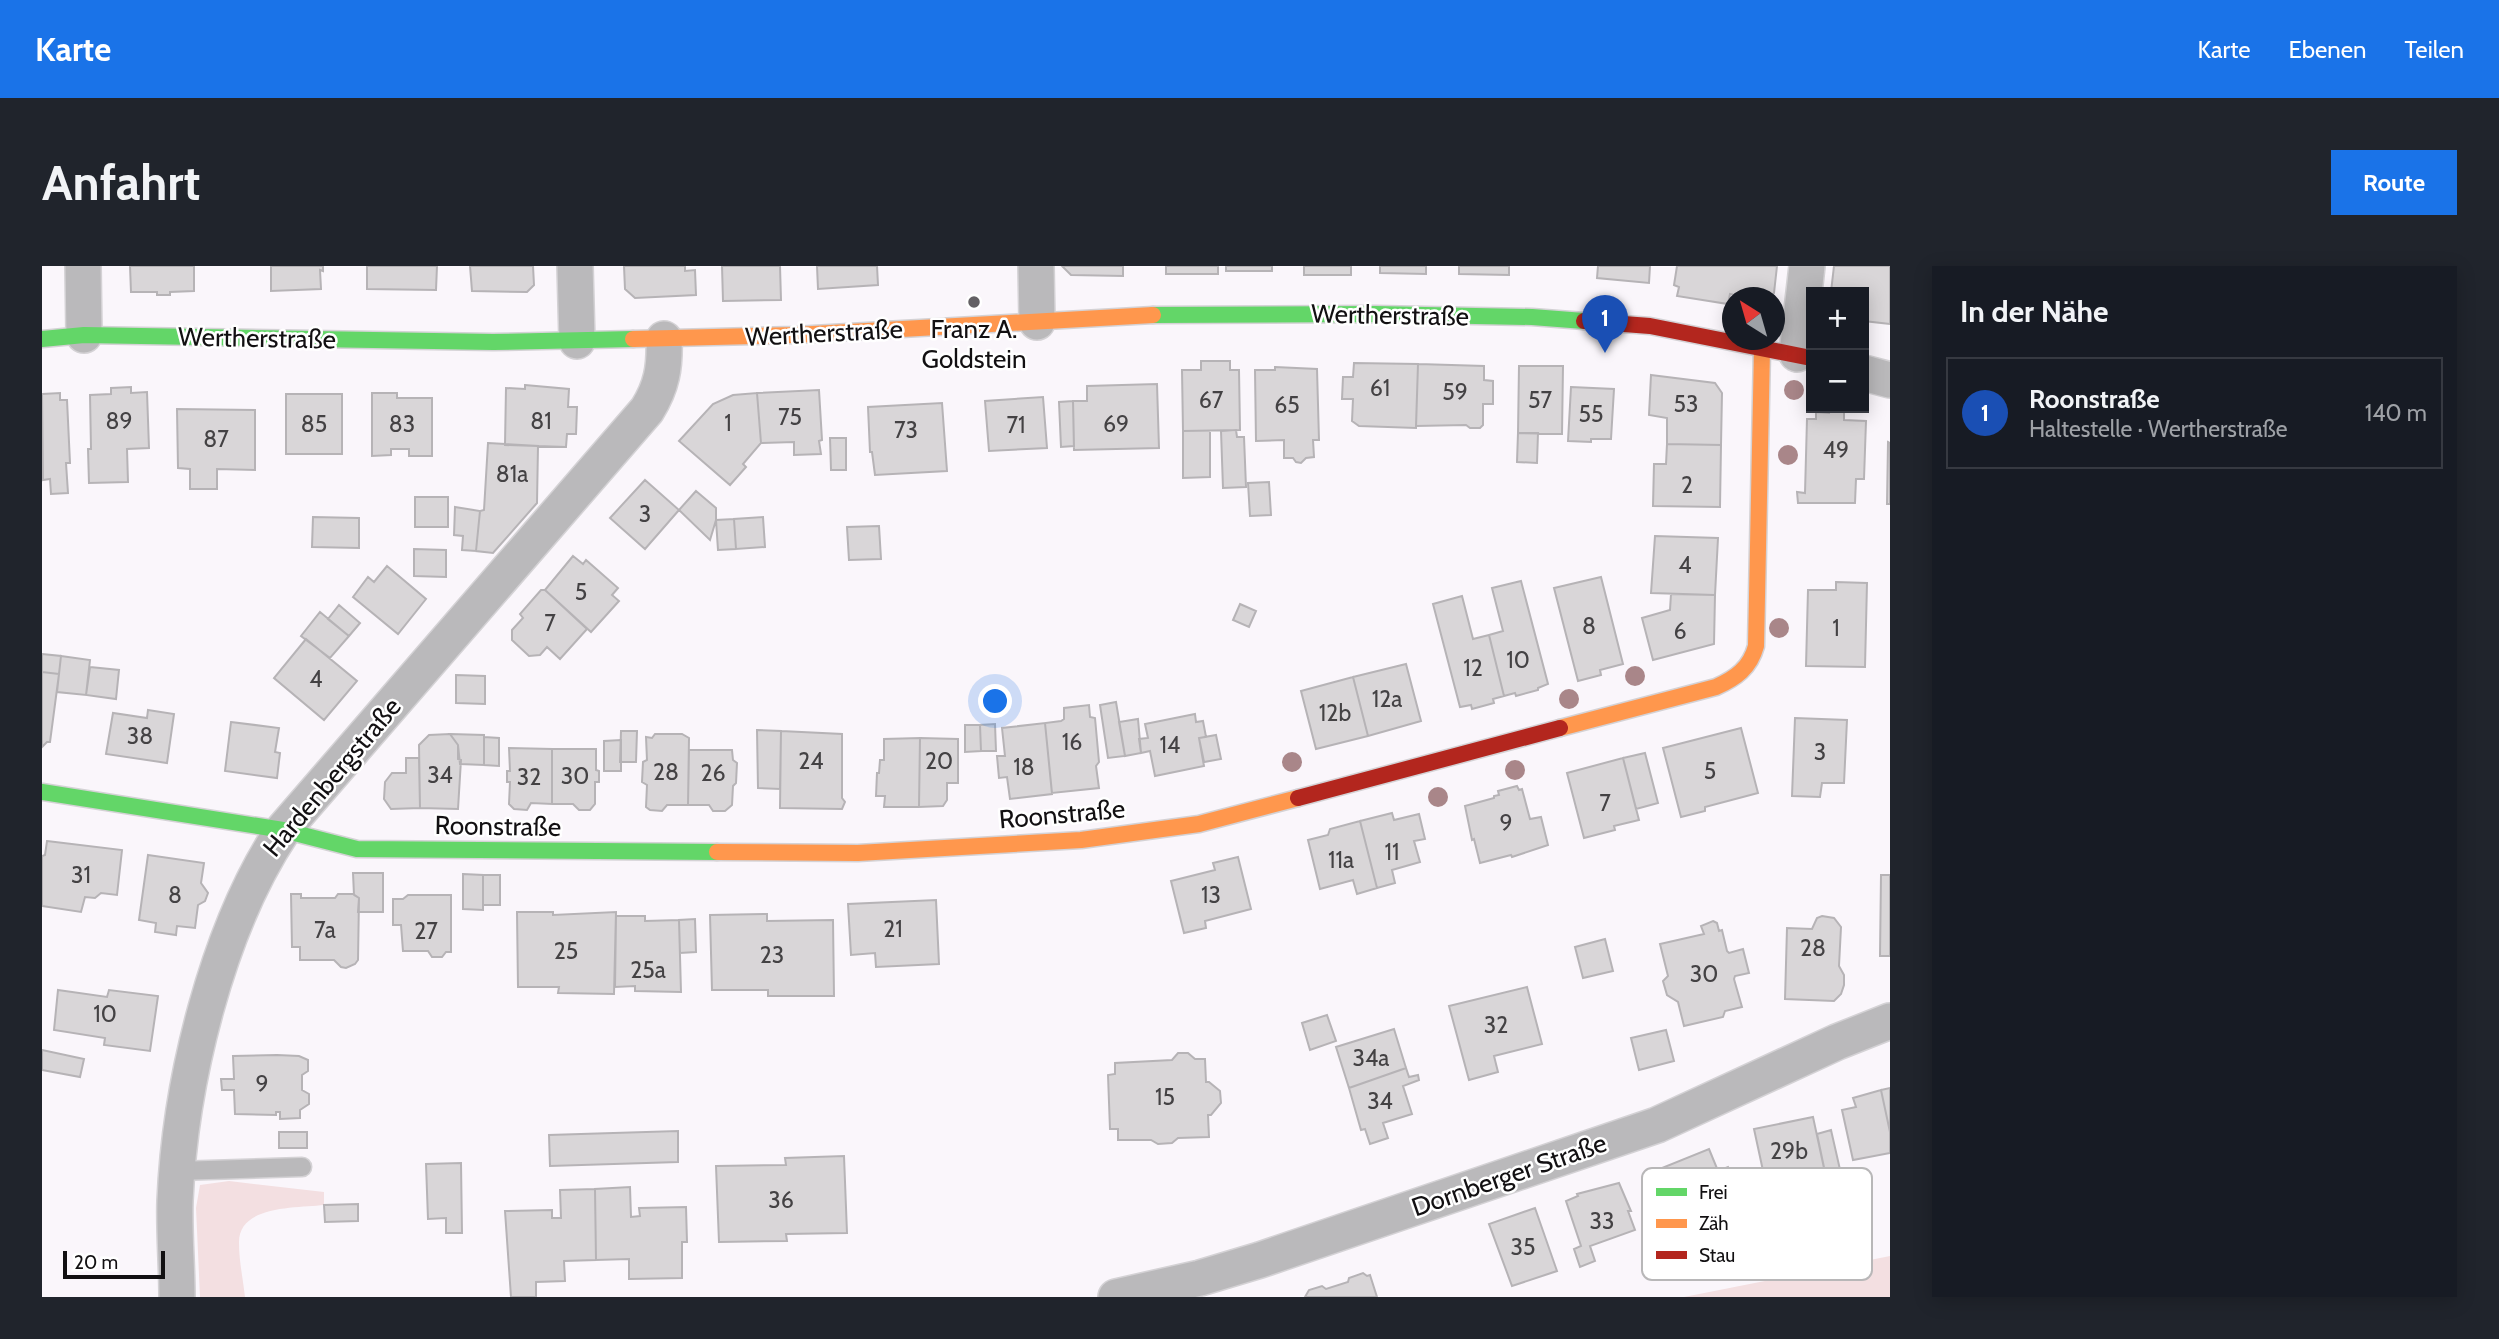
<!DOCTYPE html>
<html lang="de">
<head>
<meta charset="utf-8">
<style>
	:root { --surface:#171b24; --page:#20242c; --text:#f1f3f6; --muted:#9ea1a6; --line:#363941; --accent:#1a73e8 }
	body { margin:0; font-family:Cabin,sans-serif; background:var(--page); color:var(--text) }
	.controls { position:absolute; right:21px; top:21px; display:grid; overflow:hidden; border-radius:0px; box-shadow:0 4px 18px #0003 }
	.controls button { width:63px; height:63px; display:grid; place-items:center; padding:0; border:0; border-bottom:2px solid var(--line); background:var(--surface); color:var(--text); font:35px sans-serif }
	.compass { position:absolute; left:1680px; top:21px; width:63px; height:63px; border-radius:50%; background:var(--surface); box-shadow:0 4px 18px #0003; rotate:323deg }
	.scale { position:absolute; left:21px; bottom:18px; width:102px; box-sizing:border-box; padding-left:7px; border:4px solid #121012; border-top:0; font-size:19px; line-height:24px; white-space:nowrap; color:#121012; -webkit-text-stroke:5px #fff; paint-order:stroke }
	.you { position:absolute; left:954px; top:436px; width:24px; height:24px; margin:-18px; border:5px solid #fff; border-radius:50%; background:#1a73e8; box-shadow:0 0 0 10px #1a73e833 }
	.badge { display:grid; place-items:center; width:46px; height:46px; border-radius:50%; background:var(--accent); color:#fff; font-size:23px; font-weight:700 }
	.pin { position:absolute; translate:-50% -58px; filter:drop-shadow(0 2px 4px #0008) }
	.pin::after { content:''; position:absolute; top:37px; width:24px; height:21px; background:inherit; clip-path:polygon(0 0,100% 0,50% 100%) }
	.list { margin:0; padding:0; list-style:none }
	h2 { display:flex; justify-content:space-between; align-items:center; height:91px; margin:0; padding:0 28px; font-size:30px }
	h2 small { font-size:23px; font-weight:400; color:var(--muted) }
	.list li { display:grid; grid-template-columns:46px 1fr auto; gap:21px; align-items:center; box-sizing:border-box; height:112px; margin:0 14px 14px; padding:0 14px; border:2px solid var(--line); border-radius:0px }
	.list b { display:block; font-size:26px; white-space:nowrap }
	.list p { margin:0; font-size:23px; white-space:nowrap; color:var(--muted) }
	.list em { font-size:23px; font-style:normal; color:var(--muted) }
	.map { position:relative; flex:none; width:1848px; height:1031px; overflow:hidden; border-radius:0px }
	header { display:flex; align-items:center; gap:42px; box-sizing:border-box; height:98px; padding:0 35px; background:var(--accent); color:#fff }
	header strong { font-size:33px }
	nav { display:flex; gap:38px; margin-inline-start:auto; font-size:24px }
	.intro { display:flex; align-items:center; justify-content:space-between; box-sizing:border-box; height:168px; padding:0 42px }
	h1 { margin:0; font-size:49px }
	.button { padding:18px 32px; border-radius:0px; background:var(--accent); color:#fff; font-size:24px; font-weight:700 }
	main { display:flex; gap:42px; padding:0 42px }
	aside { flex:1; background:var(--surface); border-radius:0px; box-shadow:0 4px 18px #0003 }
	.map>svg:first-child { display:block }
	.green { fill:#f3dfe1 }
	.building { fill:#d9d6d8; stroke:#b6b3b6; stroke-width:2 }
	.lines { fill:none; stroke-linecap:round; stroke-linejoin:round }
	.lane-casing { stroke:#d4d2d5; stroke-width:21 }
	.street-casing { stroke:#d4d2d5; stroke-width:38 }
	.fast-casing { stroke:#d4d2d5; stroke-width:19 }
	.slow-casing { stroke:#d4d2d5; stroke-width:19 }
	.jam-casing { stroke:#d4d2d5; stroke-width:19 }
	.lane { stroke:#bab9bb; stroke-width:18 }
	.street { stroke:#bab9bb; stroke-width:35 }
	.fast { stroke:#63d668; stroke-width:16 }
	.slow { stroke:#ff974d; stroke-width:16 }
	.jam { stroke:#b3261e; stroke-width:16 }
	.tree { fill:#a98689 }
	.poi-dot { fill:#636064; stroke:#fff; stroke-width:2.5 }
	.labels { text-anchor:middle; stroke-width:5; stroke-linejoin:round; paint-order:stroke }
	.number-label { font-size:23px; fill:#444244 }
	.street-label { font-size:26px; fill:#121012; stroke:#fff }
	.poi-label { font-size:26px; fill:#121012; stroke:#fff }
	.key { fill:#fff; stroke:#b8b7b8; stroke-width:2 }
	.key-label { font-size:19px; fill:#121012 }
</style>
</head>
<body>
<header>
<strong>Karte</strong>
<nav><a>Karte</a><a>Ebenen</a><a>Teilen</a></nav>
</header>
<div class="intro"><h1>Anfahrt</h1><a class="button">Route</a></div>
<main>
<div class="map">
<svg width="1848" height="1031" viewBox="0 0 1848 1031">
	<rect width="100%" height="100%" fill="#faf6fb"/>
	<!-- green -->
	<path class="green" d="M187,915L282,926V939C255,942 196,939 197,977C197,995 201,1013 203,1031H158L154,942L158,919Z
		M1848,990V1031H1642Z"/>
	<!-- building -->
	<path class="building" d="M88,0H152V25L128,26V29H115V26H89Z
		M229,0H281V5L278,4L279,23L229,25Z
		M325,0H395L394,24L325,23Z
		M428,0H491L492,19L485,26L430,25Z
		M582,0H643V5L653,4L654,29L593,32L583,23Z
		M680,0H738L739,34L681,35Z
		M775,0H835L836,19L776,23Z
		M1020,0H1081V10L1029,9Z
		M1124,0H1176V8H1124Z
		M1184,0H1230V5H1184Z
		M1262,0H1309V9H1262Z
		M1338,0H1384V8L1338,7Z
		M1417,0H1467V9L1417,8Z
		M1556,0H1608L1607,17L1555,12Z
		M1635,0H1735L1732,27L1725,32H1706L1688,28L1686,38L1635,30L1637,21L1632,19Z
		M1792,0H1848V58L1822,55V26H1789Z
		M1159,95H1188V104H1197L1198,164L1141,165L1140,104H1159Z
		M1312,97L1376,98L1374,162L1317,160L1310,155L1311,133H1300L1301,111H1311Z
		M1376,98L1442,100V114L1451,115V138H1441V159L1438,162H1428L1424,159L1374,160Z
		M1477,100H1521L1520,168L1476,167Z
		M1233,101L1275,103L1277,174H1271L1272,191L1264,192L1259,197L1254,196L1251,192H1242V174L1214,175L1213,104H1233Z
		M1609,109L1673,117L1680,127L1679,179L1625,178V152L1607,149Z
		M1115,118L1117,182L1032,184L1031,135H1045V120Z
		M483,119L527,123L526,141H535L534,168H525L524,181L463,179L464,122L483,123Z
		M89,121V127L105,126L107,182L85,183L86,216L47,217L46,183H49L48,129L69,128V122Z
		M1529,121L1572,123L1569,173H1549V176L1526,175Z
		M777,124L780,174L777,175L779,188L752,189V176L719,177L715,127Z
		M18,127V134H25L28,197H24L26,227L9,228L8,213L1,214L0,128Z
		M330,127H355V132H390V190H367V183H349V189L330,190Z
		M715,127L719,177L701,198L704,201L688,219L637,175L671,138L691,129Z
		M244,128H300V188H244Z
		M1001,131L1005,182L947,185L943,135Z
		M1031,135L1032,180L1019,181L1017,136Z
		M900,137L905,205L833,209L830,186H828L826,141Z
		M135,143L213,144V204L175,203V223H148V203L136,202Z
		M1787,144H1802V154L1824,155L1822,213H1814L1813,237H1756L1755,226L1763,227L1765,153H1774V146L1787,147Z
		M1194,164L1195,171H1202L1204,221L1181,222L1179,165Z
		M1141,165H1168V211L1141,212Z
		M1476,167H1496L1495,197L1475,196Z
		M788,172H804V204H789Z
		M1846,176L1848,177V238H1845Z
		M446,177L496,180L495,237L451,287L434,285L438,245L442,244Z
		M1625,178L1679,179L1678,241L1611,240L1612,198H1624Z
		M603,214L637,244L603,283L568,252Z
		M1227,216L1229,249L1208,250L1206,217Z
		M654,225L674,242V254L668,274L637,244Z
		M373,231H406V261H373Z
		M413,241L438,245L434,285L420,284L421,270L412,269Z
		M271,251L317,252V282L270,281Z
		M721,251L723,281L694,283L692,253Z
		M692,253L694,283L676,284L674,254Z
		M837,260L839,293L807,294L805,261Z
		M1613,270L1676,272L1673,329L1609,327Z
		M372,283L404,284V311L372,310Z
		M531,290L541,298L544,294L576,322L570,329L577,335L549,366L503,324Z
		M345,300L384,333L356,368L311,331L326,311L332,316Z
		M1559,311L1581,398L1558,404L1559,409L1536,415L1512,322Z
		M1479,315L1506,418L1496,422V424L1474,430L1473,427L1462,430L1447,369L1461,365L1450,322Z
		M1794,316L1825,317L1823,401L1764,400L1766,324H1794Z
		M499,324H503L545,363L518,393L505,381L498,389L487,390L470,374V364L481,352L478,348Z
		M1629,328L1673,329L1672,378L1611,394L1600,352L1628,344Z
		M1420,330L1431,373L1447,369L1462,430L1451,433L1452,437L1430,443L1429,439L1418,441L1391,338Z
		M1198,338L1214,345L1207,361L1191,354Z
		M297,339L318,357L307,370L286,353Z
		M278,346L307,370L288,392L259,370Z
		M264,373L315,415L282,454L232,412Z
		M0,388L19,390L17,408L0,406Z
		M19,390L48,394L44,429L15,426Z
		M1364,398L1379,455L1326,470L1311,411Z
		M48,401L77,404L74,433L44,429Z
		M0,406L17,408L8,476H5L0,481Z
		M414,409L443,410V438L414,437Z
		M1311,411L1326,470L1274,483L1259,425Z
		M1074,436L1083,490L1066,492L1058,439Z
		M1047,439L1048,451L1053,452L1057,496L1054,500L1057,522L1010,527L1003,457L1019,455L1022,453V442Z
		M106,444L132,448L125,497L64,488L71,447L105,452Z
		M1153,448L1154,456L1161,455L1164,471L1157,472L1162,500L1113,510L1108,485L1099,487L1097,473L1106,472L1103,458Z
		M1753,452L1805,454L1802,517H1780L1778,531L1750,530Z
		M1096,453L1099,487L1083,490L1077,456Z
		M189,456L237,462L233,486L238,487L235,512L183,505Z
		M1003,457L1010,528L968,533L965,511L957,512L955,490H963L960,462Z
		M953,458L954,485H939L938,459Z
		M923,459H938L939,485L923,486Z
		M1699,462L1716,527L1663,541V545L1639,551L1621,482Z
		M715,464L739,465L738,523L716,522Z
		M579,465H595L594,496H578Z
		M739,465L800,468V532L803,536L800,543L738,542Z
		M408,468L416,479V493L419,494L416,543L378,542L377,479L387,469Z
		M408,468L442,469V499L418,498L416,479Z
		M613,468H640L647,472L646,539H625L620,545L608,544L604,541L605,519L600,516L601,496L605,494L604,471L610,472Z
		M1174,469L1179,493L1162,496L1157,472Z
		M442,471L457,472V500L442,499Z
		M878,472L916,473V517H905V534L901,540L877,541Z
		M878,472L877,541H842L843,530H834L835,507H837L838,494H842V473Z
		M579,474V505H562V475Z
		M467,482L510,483V538L489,537L485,544L472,543L467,538L468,516H465V505H468Z
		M510,483H554V504L557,505V516H553V538L548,544H537L531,538H510Z
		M647,484H690L691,494L695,497L694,517L691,520L690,539L683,545H671L667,539H646Z
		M1603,487L1616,537L1594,543L1581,492Z
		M364,492H377L378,542L349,543L342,533L343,516L350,507H364Z
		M1581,492L1597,554L1572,560L1573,564L1542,572L1525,507Z
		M1475,520L1477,524L1480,523L1488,553L1499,551L1506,579L1470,591L1469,589L1438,597L1432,573L1430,574L1423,540L1452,532V530L1457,529L1456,525Z
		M1350,547L1352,554L1377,548L1383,573L1372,575L1378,596L1350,604L1353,617L1335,622L1318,555Z
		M1318,555L1335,622L1315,628L1311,614L1278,623L1266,574L1286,569L1288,563Z
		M5,575L80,584L75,629L59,627L53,632L43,631L39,646L0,640V590L3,589Z
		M106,589L162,597L159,617L166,627L163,635L156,639L153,662L135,660L134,669L113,666L114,657L97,654Z
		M1196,591L1209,643L1163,655L1164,662L1142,667L1129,615L1173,604L1171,597Z
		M311,607H341V646H316L317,632L312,629Z
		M421,608L441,609V644L421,643Z
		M441,609H458V639H441Z
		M1839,609H1848V690H1838Z
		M249,628H259V632H293L296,628H311L317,632L316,694L313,698L304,702L299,701L292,694H258V681H250Z
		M366,629H409V686H404L400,691H390L386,685H361L359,659H351V633H361Z
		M894,634L897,698L834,701L833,687L809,689L806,638Z
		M475,646H511V649L574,646L572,728L516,727L517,721H476Z
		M725,648V655L791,654L792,730H726V724H670L668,649Z
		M574,650H603V655L637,654L639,726L593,725V720L573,721Z
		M1780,650L1792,652L1799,661L1797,700L1802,709V719L1799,728L1792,735L1743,733L1745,662L1770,663L1775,652Z
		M653,653L654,686L638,687L637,654Z
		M1671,655L1675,657L1677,665L1680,664L1685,685L1687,687L1701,683L1707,707L1693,710L1692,713L1700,741L1683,745L1681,751L1642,760L1636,736L1625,729L1621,715L1626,710L1618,678L1662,668L1659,660Z
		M1563,673L1571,705L1541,712L1533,681Z
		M1485,721L1500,778L1452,790L1456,806L1427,814L1407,740Z
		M16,724L65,731L67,724L116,730L108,785L62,779L63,772L12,764Z
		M1285,749L1294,775L1268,784L1260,757Z
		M1352,763L1364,802L1307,822L1294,781Z
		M1624,764L1632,795L1597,804L1589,772Z
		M0,784L42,793L38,811L0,804Z
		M1136,787H1146L1153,793H1163L1164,816H1167L1178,825L1179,837L1169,849H1166L1167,871L1136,872L1130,877L1116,878L1109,874H1076V863H1068L1066,809L1073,808V797L1130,794Z
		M235,789L257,790L266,794V805L260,809V824L267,828V838L258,844V852L238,853V846H234V849L193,848L192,824H180L179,813H192L191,790Z
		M1364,802L1367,811L1376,809L1377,814L1361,820L1370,848L1341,857L1346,872L1328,878L1323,863L1319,864L1307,822Z
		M1848,822V866L1839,824Z
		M1839,824L1848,866V887L1811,894L1800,844L1814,841L1811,832Z
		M1771,851L1782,902L1723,914L1712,863Z
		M1789,864L1799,908L1784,911L1775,868Z
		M636,865V896L508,900L507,869Z
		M237,866H265V882H237Z
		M1667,883L1676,905L1686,901L1692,916L1681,920L1692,951L1677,957L1672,945L1658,950L1669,977L1639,989L1631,969L1620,965L1617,960V949L1611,935L1612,927L1618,925L1610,906Z
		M802,890L805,967L744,968L745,975L677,976L674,900L744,899L743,892Z
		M419,897L420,967H404V952L386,953L384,898Z
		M1577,917L1589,945H1586L1593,964L1548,980L1553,995L1538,1001L1532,983L1539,980L1524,935L1536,930L1535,928Z
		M588,921L589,951L598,950L597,942L644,941L645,976H640V1012L587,1013V993L554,994L553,923Z
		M553,923L554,994L522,995L523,1015L494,1016V1031H469L463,945L510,944V952H519L518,924Z
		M316,938V955L283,956L282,939Z
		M1493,942L1515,1005L1470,1020L1447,958Z
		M1321,1007L1325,1010L1328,1009L1335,1031H1263L1267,1024L1280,1020L1284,1023L1306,1016L1307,1012Z"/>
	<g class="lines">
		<defs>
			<path id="lane" d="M135,905L260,901"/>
			<path id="street" d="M41,0L42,69
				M533,0L535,75
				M994,0L995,56
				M1755,88L1765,0
				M1822,107L1848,114
				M135,1031C135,999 132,967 133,935C138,816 175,663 241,564L605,144C620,120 623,101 622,73
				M1074,1031L1158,1012L1218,994L1615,859L1795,776L1848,755"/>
			<path id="fast" d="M1111,49L1333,48L1490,51L1542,55
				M0,73L42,69L451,76L591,73
				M0,526L241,564L315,583L675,586"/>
			<path id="slow" d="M591,73L753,69L1111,49
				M1518,462L1674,421C1694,412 1708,402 1714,380L1720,83
				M675,586L816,587L1039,574L1157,558L1256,532"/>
			<path id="jam" d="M1542,55L1608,60L1769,92
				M1256,532L1518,462"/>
		</defs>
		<!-- lane casing -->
		<use href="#lane" class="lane-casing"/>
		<!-- street casing -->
		<use href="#street" class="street-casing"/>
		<!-- fast casing -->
		<use href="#fast" class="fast-casing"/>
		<!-- slow casing -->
		<use href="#slow" class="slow-casing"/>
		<!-- jam casing -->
		<use href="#jam" class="jam-casing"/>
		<!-- lane -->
		<use href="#lane" class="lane"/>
		<!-- street -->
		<use href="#street" class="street"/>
		<!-- fast -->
		<use href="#fast" class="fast"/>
		<!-- slow -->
		<use href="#slow" class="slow"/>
		<!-- jam -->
		<use href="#jam" class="jam"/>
	</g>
	<!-- trees -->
	<g class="tree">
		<circle cx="1752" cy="124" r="10"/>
		<circle cx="1746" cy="189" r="10"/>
		<circle cx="1737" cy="362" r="10"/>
		<circle cx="1593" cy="410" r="10"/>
		<circle cx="1527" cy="433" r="10"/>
		<circle cx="1250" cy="496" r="10"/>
		<circle cx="1473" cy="504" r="10"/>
		<circle cx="1396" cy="531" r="10"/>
	</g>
	<!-- markers -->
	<circle class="poi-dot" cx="932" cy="36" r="7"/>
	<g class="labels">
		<!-- number labels -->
		<g class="number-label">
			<text x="1338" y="130">61</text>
			<text x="1413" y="134">59</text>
			<text x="1169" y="142">67</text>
			<text x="1498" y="142">57</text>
			<text x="1644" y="146">53</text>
			<text x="1245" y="147">65</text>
			<text x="1549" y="156">55</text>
			<text x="748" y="159">75</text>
			<text x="77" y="163">89</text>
			<text x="499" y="163">81</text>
			<text x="686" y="165">1</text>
			<text x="272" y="166">85</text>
			<text x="360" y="166">83</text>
			<text x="1074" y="166">69</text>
			<text x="974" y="167">71</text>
			<text x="864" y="172">73</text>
			<text x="174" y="181">87</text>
			<text x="1794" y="192">49</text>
			<text x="470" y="216">81a</text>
			<text x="1645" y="227">2</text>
			<text x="603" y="256">3</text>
			<text x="1643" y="307">4</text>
			<text x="539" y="334">5</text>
			<text x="508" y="365">7</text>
			<text x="1547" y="368">8</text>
			<text x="1794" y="370">1</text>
			<text x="1638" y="373">6</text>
			<text x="1476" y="402">10</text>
			<text x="1431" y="410">12</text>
			<text x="274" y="421">4</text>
			<text x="1345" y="441">12a</text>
			<text x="1293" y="455">12b</text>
			<text x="98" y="478">38</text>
			<text x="1030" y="484">16</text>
			<text x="1128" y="487">14</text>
			<text x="1778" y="494">3</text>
			<text x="769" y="503">24</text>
			<text x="897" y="503">20</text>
			<text x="982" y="509">18</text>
			<text x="1668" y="513">5</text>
			<text x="624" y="514">28</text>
			<text x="671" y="515">26</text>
			<text x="398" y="517">34</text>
			<text x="533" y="518">30</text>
			<text x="487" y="519">32</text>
			<text x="1563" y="545">7</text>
			<text x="1464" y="565">9</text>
			<text x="1350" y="594">11</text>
			<text x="1299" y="602">11a</text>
			<text x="39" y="617">31</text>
			<text x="133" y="637">8</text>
			<text x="1169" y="637">13</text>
			<text x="851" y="671">21</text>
			<text x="283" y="672">7a</text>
			<text x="384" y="673">27</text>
			<text x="1771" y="690">28</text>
			<text x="524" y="693">25</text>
			<text x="730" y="697">23</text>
			<text x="606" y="712">25a</text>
			<text x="1662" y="716">30</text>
			<text x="63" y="756">10</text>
			<text x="1454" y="767">32</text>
			<text x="1329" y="800">34a</text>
			<text x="220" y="826">9</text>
			<text x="1123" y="839">15</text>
			<text x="1338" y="843">34</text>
			<text x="1747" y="893">29b</text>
			<text x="739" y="942">36</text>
			<text x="1560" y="963">33</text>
			<text x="1481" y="989">35</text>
		</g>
		<!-- street labels -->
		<g class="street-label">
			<text transform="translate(1348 49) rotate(1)" y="9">Wertherstraße</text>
			<text transform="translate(782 67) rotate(-3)" y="9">Wertherstraße</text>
			<text transform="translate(215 72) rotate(1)" y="9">Wertherstraße</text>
			<text transform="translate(290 511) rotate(-50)" y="9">Hardenbergstraße</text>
			<text transform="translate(1020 548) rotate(-5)" y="9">Roonstraße</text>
			<text transform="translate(456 560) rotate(1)" y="9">Roonstraße</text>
			<text transform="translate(1467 909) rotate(-19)" y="9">Dornberger Straße</text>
		</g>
		<!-- poi labels -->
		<g class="poi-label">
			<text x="932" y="72">Franz A.<tspan x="932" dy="30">Goldstein</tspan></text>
		</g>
	</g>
	<!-- legend -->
	<rect x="1600" y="902" width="230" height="112" rx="10" class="key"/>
	<rect x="1614" y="922" width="31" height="8" fill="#63d668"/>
	<rect x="1614" y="953" width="31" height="9" fill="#ff974d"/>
	<rect x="1614" y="985" width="31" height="8" fill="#b3261e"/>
	<g class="key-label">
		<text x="1657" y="933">Frei</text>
		<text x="1657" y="964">Zäh</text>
		<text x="1657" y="996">Stau</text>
	</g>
</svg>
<div class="controls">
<button>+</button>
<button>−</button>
</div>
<svg class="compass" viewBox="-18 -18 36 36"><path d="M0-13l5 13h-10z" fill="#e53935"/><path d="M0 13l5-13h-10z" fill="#9ea1a6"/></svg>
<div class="scale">20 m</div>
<div class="you"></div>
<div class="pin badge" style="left:1563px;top:87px;background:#1a4fb4">1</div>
</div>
<aside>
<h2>In der Nähe<small></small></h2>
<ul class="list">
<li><span class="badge" style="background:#1a4fb4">1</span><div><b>Roonstraße</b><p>Haltestelle · Wertherstraße</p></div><em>140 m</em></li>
</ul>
</aside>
</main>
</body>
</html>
